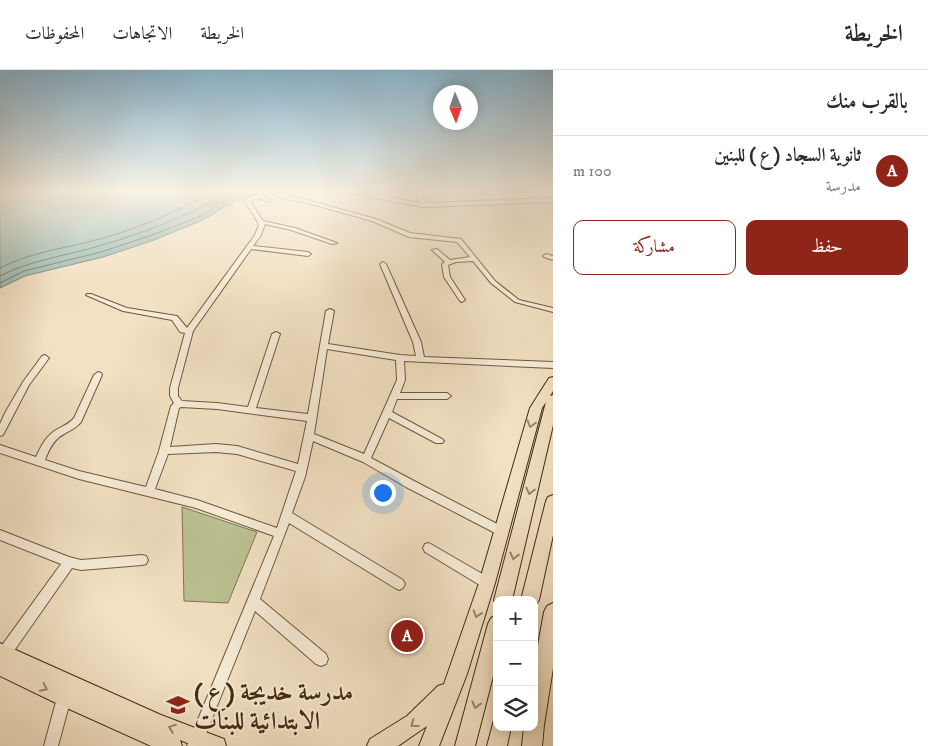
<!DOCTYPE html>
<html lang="ar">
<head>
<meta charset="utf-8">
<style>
	:root { --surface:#fff; --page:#f2f2f3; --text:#2b2b33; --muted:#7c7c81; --line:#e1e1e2; --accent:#8f2418 }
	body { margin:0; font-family:"IM FELL DW Pica",Amiri,serif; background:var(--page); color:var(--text); direction:rtl }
	.controls { position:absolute; right:15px; bottom:15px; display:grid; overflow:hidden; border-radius:10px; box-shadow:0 2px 12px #0003 }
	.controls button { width:45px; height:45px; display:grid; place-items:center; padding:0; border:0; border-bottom:1px solid var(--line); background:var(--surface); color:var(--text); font:25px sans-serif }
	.compass { position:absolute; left:433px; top:15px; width:45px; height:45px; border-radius:50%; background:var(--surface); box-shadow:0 2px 12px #0003; rotate:178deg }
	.you { position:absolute; left:382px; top:422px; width:18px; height:18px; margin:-12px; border:4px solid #fff; border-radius:50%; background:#1a73e8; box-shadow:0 0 0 8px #1a73e833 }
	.badge { display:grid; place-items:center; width:32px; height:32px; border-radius:50%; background:var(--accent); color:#fff; font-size:16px; font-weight:700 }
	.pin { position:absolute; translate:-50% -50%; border:2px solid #fff; box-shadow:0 1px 5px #0006 }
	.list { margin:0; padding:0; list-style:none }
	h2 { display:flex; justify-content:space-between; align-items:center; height:65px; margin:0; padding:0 20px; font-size:21px }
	h2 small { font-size:16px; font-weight:400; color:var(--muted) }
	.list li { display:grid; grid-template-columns:32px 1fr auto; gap:15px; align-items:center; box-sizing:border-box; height:70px; padding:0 20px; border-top:1px solid var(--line) }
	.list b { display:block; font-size:19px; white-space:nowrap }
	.list p { margin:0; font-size:16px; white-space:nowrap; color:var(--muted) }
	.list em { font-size:16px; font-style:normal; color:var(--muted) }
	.actions { display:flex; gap:10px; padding:15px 20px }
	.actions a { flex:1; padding:11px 0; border:1px solid var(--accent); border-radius:10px; text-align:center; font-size:18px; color:var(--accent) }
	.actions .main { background:var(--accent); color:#fff }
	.icon { flex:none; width:28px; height:28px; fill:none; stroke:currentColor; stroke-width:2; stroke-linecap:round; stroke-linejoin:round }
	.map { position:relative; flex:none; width:553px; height:676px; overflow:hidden; direction:ltr }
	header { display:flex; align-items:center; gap:30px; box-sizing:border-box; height:70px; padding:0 25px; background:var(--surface); border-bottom:1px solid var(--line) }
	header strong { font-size:24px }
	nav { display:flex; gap:28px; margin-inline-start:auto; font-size:18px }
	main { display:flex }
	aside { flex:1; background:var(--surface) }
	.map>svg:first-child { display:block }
	.green { fill:#bcc293; stroke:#807651 }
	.water { fill:#9bbdb6; stroke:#788373 }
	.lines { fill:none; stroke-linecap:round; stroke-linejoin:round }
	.shore { stroke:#707462; stroke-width:1 }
	.minor-casing { stroke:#70583c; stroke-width:2 }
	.major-casing { stroke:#442b0f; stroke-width:2 }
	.highway-casing { stroke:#442b0f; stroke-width:2 }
	.minor { fill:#f7ecd8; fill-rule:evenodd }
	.major { fill:#f2e1c3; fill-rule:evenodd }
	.highway { fill:#f2e1c3; fill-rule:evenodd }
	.oneway { stroke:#9b8669 }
	.labels { text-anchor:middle; stroke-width:4; stroke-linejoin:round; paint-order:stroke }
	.near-poi-label { font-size:25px; font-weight:bold; fill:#442b0f; stroke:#f7ecd8; text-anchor:start }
</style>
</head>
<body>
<header>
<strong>الخريطة</strong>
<nav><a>الخريطة</a><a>الاتجاهات</a><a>المحفوظات</a></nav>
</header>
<main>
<aside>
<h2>بالقرب منك<small></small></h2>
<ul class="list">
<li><span class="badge">A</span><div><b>ثانوية السجاد ( ع ) للبنين</b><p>مدرسة</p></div><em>100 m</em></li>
</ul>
<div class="actions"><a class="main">حفظ</a><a>مشاركة</a></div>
</aside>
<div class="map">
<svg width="553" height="676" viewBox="0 0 553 676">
	<rect width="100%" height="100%" fill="#f2e1c3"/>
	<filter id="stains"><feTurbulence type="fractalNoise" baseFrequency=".004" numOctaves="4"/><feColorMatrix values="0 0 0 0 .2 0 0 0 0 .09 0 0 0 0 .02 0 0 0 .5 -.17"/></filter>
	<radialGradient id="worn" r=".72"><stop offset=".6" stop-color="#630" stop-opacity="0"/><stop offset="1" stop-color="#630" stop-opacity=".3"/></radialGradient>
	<!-- green -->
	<path class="green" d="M182,437L257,462L228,533L184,531Z"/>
	<!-- water -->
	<path class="water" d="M5,122H259L224,137L203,150L154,170L103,187L25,206L0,218V124Z"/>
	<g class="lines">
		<!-- shore -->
		<path class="shore" d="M0,198C29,183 61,179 92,171C134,160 174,144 212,122
			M0,206C31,190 65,186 99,176C144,163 188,146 229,122
			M0,213L24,201L101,182L152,165L201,146L221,133L245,122"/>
		<defs>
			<path id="minor" d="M345,122H358L420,133L416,122H421L425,133L553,128V132L423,137Z
				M258,124L272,130L269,132L258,128L250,131L263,151L295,158L337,173L332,174L291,160L265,154L261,165L253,176L308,182L311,184L308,186L251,179L193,261L178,318V326L182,331L217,333L248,337L272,264L276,262L280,264L256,338L308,344L326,241L330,239L334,241L328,274L400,285L416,286L413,272L380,194L383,192L386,194L421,272L424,287L553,292V298L404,291L405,310L400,323H447L451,326L447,329H397L392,342L442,369L444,371L442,373H436L389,348L371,388L414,411L505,458L506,461L505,464L501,466L406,417L363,392L313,371L305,407L292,443L403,510L405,514L403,518L399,520L395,518L289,453L260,529L326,584L328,589L326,594L321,596L316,594L255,541L201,676H187L274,466L196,438L79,409L0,383V375L36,387C41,376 46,366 56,360C63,356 69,354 74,348L94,305L98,302L101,303L102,305L81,352C76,358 71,360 64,364C54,369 49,379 45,390L79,401L146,417L159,381L171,336L174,333L170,326V318L185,263L180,262L172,250L123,241L86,225L87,224H91L127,238L177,246L187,258L255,165L259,154L244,130ZM327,279L396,290L397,310L364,384L314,364ZM181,337L217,339L307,351L298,394L237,376L216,374L170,377L179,338ZM216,382L237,384L296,401L277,458L197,430L155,419L168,384Z
				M279,124L307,130L376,149L410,163L461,169L495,211L519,230L553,238V242L515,232L491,213L473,191L456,192L448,195L450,207L465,230L462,232L460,231L444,207L442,194L445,192L432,180L437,179L450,190L470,187L457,172L409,167L372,151L304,132L277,127L276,126Z
				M546,184L553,186V190L544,187L543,186Z
				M45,285L49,288L29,315L3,365L0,366V354L5,343L23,312L42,286Z
				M0,460L69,487L81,490L142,485L146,486L148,490L146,494L142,495L81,500L72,498L9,588L4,589L0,588V578L61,494L0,470Z
				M429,473L491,509L493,513L491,517L487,519L483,517L425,482L423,478L425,474Z
				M64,621L69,623L71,628L58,676H44L57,628L59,623Z"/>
			<path id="major" d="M0,573L161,645L224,669L226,676H194L180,670L182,676H151L58,634L0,606Z"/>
			<path id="highway" d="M553,307V321L550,326L553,325V355L512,530H497V536L494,530L546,332L542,338L495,513L467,604L439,676H419L427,656L398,676H367L370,669L407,646L438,616L444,614L479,513L530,338L549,308Z
				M553,425V465L539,530L534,537V530H521L546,431L548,427Z
				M553,533V598L544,655L542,676H522L524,657H534V597L544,542L547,536Z
				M497,545V591L475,676H455L488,554L491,548Z
				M497,649V657H511L507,676H487L494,650Z"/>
		</defs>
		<!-- minor casing -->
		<use href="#minor" class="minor-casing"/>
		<!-- major casing -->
		<use href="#major" class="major-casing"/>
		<!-- highway casing -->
		<use href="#highway" class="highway-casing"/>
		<!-- minor -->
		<use href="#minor" class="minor"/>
		<!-- major -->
		<use href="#major" class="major"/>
		<!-- highway -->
		<use href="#highway" class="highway"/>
	</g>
	<!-- one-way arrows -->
	<defs><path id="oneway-chevron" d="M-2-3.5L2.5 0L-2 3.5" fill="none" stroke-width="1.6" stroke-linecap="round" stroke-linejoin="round" transform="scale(1.25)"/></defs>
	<g class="oneway">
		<use href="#oneway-chevron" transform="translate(531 354) rotate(106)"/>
		<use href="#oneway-chevron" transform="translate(530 421) rotate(103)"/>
		<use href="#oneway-chevron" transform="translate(514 486) rotate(104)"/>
		<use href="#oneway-chevron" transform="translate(477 544) rotate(109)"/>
		<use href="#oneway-chevron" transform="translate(44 618) rotate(26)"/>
		<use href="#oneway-chevron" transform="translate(476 635) rotate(104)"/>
		<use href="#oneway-chevron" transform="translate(414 654) rotate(144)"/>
		<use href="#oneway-chevron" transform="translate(172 658) rotate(-159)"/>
	</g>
	<!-- sky -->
	<linearGradient id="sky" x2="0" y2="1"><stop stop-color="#89b8d4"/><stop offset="0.56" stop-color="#f9f2e4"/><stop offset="1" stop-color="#f9f2e4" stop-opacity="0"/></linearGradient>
	<rect width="553" height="217" fill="url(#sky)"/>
	<!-- icons -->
	<defs>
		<symbol id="school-bare" viewBox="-9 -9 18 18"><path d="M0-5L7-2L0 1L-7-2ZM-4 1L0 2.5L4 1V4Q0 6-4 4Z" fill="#8f2418" stroke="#f7ecd8" stroke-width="2.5" paint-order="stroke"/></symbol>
	</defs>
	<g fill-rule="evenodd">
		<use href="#school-bare" x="162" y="619" width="32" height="32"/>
	</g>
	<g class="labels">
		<!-- near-poi labels -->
		<g class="near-poi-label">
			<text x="194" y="630">مدرسة خديجة ( ع )<tspan x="194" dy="29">الابتدائية للبنات</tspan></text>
		</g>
	</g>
	<rect width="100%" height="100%" filter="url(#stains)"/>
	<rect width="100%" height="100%" fill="url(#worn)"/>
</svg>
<div class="controls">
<button>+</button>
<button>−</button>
<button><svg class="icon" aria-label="layers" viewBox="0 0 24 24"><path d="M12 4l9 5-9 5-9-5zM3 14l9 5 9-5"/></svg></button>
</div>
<svg class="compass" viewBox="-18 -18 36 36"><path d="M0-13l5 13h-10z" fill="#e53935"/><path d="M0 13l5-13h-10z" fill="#7c7c81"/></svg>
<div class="you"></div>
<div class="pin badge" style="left:407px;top:566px">A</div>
</div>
</main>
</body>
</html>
